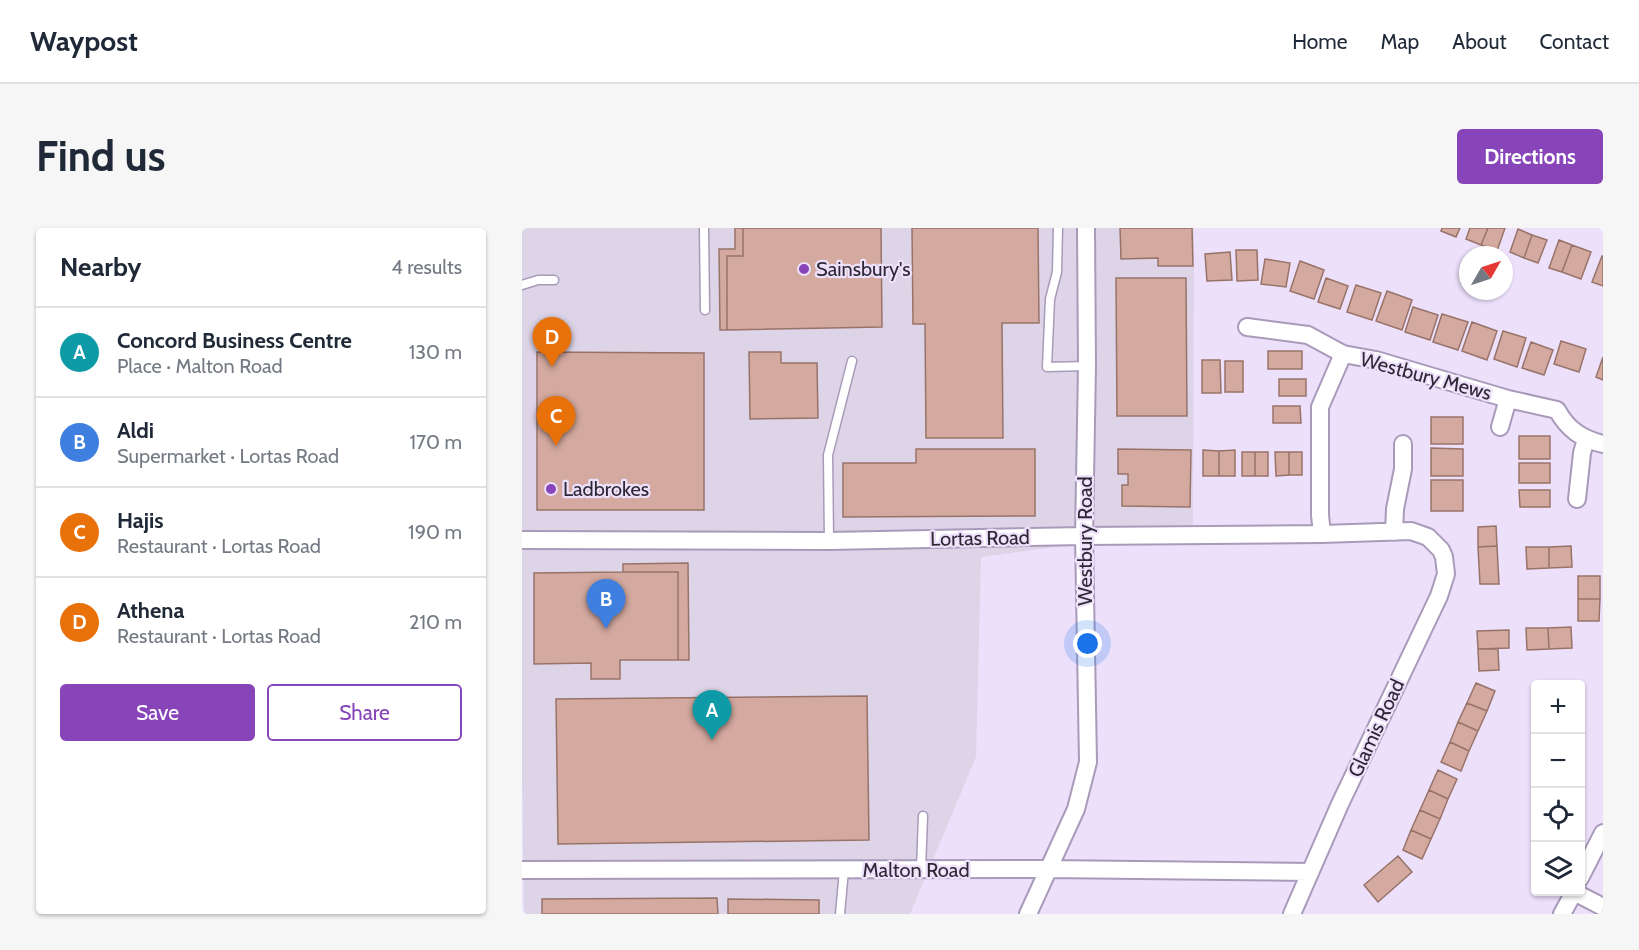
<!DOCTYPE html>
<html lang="en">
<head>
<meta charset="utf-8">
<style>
	:root { --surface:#fff; --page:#f6f6f7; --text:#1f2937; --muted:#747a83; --line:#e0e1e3; --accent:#8845b9 }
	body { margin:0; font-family:Cabin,sans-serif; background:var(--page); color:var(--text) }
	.controls { position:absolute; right:18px; bottom:18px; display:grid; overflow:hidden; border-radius:6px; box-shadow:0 2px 4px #0004 }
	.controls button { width:54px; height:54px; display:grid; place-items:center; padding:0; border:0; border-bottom:2px solid var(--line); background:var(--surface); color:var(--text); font:30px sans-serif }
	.compass { position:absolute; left:937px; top:18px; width:54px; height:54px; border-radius:50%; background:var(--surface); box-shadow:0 2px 4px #0004; rotate:51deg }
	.you { position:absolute; left:566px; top:416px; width:21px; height:21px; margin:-15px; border:4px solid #fff; border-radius:50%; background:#1a73e8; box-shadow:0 0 0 9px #1a73e833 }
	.badge { display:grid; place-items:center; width:39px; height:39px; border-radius:50%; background:var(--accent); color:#fff; font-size:20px; font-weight:700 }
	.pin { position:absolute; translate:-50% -50px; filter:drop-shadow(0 2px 3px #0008) }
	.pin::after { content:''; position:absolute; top:32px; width:21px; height:18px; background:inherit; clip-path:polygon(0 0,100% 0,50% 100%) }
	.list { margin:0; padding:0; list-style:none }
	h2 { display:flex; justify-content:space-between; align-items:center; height:78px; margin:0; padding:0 24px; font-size:26px }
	h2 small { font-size:20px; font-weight:400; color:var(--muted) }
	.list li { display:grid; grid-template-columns:39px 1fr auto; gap:18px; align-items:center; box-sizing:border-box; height:90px; padding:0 24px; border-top:2px solid var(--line) }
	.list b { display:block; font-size:22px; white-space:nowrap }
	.list p { margin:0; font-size:20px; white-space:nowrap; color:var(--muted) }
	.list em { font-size:20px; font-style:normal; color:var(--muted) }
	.actions { display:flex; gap:12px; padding:18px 24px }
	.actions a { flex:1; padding:14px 0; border:2px solid var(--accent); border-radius:6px; text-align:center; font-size:21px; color:var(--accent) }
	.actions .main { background:var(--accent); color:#fff }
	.icon { flex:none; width:33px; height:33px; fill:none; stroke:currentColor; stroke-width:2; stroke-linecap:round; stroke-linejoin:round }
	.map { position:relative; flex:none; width:1081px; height:686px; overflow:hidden; border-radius:6px }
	header { display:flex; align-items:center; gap:36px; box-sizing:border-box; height:84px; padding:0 30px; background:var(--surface); border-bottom:2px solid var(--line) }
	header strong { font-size:28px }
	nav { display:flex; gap:33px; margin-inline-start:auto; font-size:21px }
	.intro { display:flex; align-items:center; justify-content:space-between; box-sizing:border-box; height:144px; padding:0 36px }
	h1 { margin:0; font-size:42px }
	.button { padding:15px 27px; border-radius:6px; background:var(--accent); color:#fff; font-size:21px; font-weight:700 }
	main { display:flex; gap:36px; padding:0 36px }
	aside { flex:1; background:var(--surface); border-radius:6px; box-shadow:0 2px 4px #0004 }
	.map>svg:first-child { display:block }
	.commercial { fill:#ddd4e8 }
	.building { fill:#d4a99f; stroke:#98736a; stroke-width:1.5 }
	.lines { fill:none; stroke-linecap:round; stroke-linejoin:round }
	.service-casing { stroke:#a99aba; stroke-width:11 }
	.minor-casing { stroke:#a99aba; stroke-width:20 }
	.service { stroke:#fff; stroke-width:8 }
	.minor { stroke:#fff; stroke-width:16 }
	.poi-dot { fill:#8845b9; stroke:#ece0fb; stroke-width:2 }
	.labels { text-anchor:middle; stroke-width:4.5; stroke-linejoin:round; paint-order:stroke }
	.poi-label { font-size:20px; fill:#2e2835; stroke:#ece0fb; text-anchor:start }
	.street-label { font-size:20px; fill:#2e2835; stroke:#ece0fb }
</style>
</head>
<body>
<header>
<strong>Waypost</strong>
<nav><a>Home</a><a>Map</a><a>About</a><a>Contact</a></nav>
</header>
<div class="intro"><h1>Find us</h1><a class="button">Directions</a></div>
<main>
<aside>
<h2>Nearby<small>4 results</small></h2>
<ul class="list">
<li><span class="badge" style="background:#0f9aa8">A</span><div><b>Concord Business Centre</b><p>Place · Malton Road</p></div><em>130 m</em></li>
<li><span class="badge" style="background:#3f7fe0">B</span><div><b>Aldi</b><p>Supermarket · Lortas Road</p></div><em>170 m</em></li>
<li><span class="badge" style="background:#e8710a">C</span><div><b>Hajis</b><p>Restaurant · Lortas Road</p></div><em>190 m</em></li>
<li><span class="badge" style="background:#e8710a">D</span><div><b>Athena</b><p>Restaurant · Lortas Road</p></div><em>210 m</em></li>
</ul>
<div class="actions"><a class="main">Save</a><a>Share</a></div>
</aside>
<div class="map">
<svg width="1081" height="686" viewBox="0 0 1081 686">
	<rect width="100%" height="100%" fill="#ece0fb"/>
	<!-- commercial -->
	<path class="commercial" d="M0,0H672L671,300L459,329L454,529L388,686H2L0,548Z"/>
	<!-- building -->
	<path class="building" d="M213,0H221V28H205V102H198L197,21H213Z
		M221,0H359L360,99L205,102V28H221Z
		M390,0H516L517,95H480L481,210H404L403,96H391Z
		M598,0H670L671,38H636V30L599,31Z
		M920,0H938L934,9L919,3Z
		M948,0H966L959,17L944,11Z
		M966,0H983L975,23L959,17Z
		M996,1L1010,7L1002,30L988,24Z
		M1010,7L1025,12L1016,35L1002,30Z
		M1037,12L1050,17L1040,44L1027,40Z
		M1050,17L1069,24L1059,51L1040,44Z
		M714,22H735L736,52L715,53Z
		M708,24L710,52L685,53L683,26Z
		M1080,28H1081V58L1070,54Z
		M743,31L768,35L764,59L739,56Z
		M778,33L802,42L792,71L768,63Z
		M594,50H664L665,188H595Z
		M804,50L826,58L818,81L796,74Z
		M834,57L859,65L850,92L825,84Z
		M865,63L890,72L880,102L854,93Z
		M891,79L916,87L908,112L883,104Z
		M920,86L946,94L936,122L911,114Z
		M950,94L975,103L965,132L940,123Z
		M981,103L1004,110L995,139L972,131Z
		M1039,113L1064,121L1057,144L1032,136Z
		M1009,114L1031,122L1022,147L1000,140Z
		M746,123H780V141H746Z
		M15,124L182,125V282H15Z
		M227,124H259V135H295L296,190L228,191Z
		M1081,129V152L1074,149Z
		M680,132H698L699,165H680Z
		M703,133H721V164H703Z
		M757,151H784V168H757Z
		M751,178H778L779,195H751Z
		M909,189H941V216H909Z
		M997,208H1028V231H997Z
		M909,220L941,221V248H909Z
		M394,221H513V288L321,289V235H394Z
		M596,221L669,222L668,279L600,278V257H606V246H596Z
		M681,222L697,223V248H681Z
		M713,222V248H697V223Z
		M720,224H733V248H720Z
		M733,224H746V248H733Z
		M753,224H767V247L754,248Z
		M767,224H780V247H767Z
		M997,235H1028V255H997Z
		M909,252H941V283H909Z
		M997,262H1028V279H998Z
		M974,298L975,318L956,319V299Z
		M975,318L977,356H958L956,319Z
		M1049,318L1050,339L1027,340V319Z
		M1004,319H1027V340L1005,341Z
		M166,335L167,432H156V344H101V336Z
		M101,344H156V432H98V451H69V435L12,436V345Z
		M1056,348H1078V371H1056Z
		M1056,371H1078L1077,393H1056Z
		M1049,399L1050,420L1027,421L1026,400Z
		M1004,400H1026L1027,421L1005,422Z
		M987,402V420L956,421L955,403Z
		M956,421H976L977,442L957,443Z
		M954,455L973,463L965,483L945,475Z
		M345,468L347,612L36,616L34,471Z
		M945,475L965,483L956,503L936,494Z
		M936,494L956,503L947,523L928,514Z
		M928,514L947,523L939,543L919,534Z
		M916,542L935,551L926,571L907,562Z
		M907,562L926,571L918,591L898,582Z
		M898,582L918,591L909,611L889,602Z
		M889,602L909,611L900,631L881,622Z
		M876,628L890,644L856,674L842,657Z
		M195,670L196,686H20V671Z
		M206,671L297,672V686H206Z"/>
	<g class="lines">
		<defs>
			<path id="service" d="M182,0L183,82
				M536,0L535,44L528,71L525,139L565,138
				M0,57L16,52H32
				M307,313L306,227L330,133
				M399,642L401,588
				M318,686L322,642"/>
			<path id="minor" d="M725,99L786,107L821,126L854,132L986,171L1035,182C1046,202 1060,211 1081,216
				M978,199L986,171
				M1055,271L1060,225L1064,211
				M872,304L873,281L881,241V216
				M800,306L798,287V179L821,126
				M0,312L307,313L562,308L800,306L889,303L906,309L919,322L922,329L924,346L917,368L818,576L770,686
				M0,642L526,641L788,644
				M1058,650L1081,605
				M1052,664L1081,679
				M506,686L554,581L566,534L562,308L565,138L564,0
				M1040,686L1052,664"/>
		</defs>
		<!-- service casing -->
		<use href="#service" class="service-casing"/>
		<!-- minor casing -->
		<use href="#minor" class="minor-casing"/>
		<!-- service -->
		<use href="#service" class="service"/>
		<!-- minor -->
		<use href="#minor" class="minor"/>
	</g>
	<!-- markers -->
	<g class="poi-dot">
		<circle cx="282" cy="41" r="6"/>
		<circle cx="29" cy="261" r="6"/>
	</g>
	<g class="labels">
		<!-- poi labels -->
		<g class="poi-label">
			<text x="294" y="48">Sainsbury's</text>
			<text x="41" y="268">Ladbrokes</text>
		</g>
		<!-- street labels -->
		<g class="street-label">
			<text transform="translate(904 148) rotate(15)" y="7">Westbury Mews</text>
			<text transform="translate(458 310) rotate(-1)" y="7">Lortas Road</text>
			<text transform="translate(563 313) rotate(-90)" y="7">Westbury Road</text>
			<text transform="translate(854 500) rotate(-65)" y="7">Glamis Road</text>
			<text x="394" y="649">Malton Road</text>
		</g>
	</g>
</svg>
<div class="controls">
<button>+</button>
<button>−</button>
<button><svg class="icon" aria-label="locate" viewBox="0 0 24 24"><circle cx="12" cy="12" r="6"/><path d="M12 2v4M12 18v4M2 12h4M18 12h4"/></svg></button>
<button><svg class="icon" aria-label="layers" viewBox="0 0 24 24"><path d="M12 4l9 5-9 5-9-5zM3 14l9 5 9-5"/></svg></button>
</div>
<svg class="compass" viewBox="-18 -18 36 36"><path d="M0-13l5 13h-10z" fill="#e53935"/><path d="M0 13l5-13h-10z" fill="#747a83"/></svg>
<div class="you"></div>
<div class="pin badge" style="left:190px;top:512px;background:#0f9aa8">A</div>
<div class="pin badge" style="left:84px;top:401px;background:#3f7fe0">B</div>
<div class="pin badge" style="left:34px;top:218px;background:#e8710a">C</div>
<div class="pin badge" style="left:30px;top:139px;background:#e8710a">D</div>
</div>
</main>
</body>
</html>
